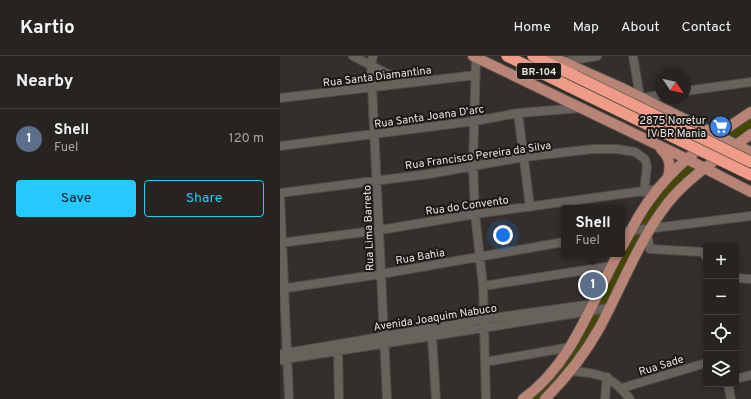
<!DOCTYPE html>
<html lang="en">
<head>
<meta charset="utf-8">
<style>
	:root { --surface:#272320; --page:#2f2b29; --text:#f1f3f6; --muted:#a4a4a5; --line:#43403e; --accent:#26c9fe }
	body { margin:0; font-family:Overpass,sans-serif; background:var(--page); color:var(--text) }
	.controls { position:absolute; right:12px; bottom:12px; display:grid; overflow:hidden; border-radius:4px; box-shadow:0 2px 10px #0003 }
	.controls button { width:36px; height:36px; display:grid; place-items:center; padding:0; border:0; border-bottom:1px solid var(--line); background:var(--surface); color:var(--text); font:20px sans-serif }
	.compass { position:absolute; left:375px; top:12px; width:36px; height:36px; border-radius:50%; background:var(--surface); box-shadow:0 2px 10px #0003; rotate:124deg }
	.you { position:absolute; left:223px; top:179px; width:14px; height:14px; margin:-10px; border:3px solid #fff; border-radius:50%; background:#1a73e8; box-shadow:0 0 0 6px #1a73e833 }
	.badge { display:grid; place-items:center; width:26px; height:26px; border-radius:50%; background:var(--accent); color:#fff; font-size:13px; font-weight:700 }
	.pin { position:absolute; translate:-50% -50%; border:2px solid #fff; box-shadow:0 1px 4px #0006 }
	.popup { position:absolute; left:281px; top:149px; width:64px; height:52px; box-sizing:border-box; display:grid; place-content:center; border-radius:4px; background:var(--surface); filter:drop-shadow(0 1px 3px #0005); font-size:13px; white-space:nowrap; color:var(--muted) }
	.popup b { font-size:15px; color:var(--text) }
	.popup::after { content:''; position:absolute; left:50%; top:100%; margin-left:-8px; border:8px solid transparent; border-top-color:var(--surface) }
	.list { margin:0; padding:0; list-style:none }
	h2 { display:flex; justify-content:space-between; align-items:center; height:52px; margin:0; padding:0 16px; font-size:17px }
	h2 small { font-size:13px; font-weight:400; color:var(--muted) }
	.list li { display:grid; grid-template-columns:26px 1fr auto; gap:12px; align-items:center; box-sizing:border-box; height:60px; padding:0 16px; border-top:1px solid var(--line) }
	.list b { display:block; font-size:15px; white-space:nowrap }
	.list p { margin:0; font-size:13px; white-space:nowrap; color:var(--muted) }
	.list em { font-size:13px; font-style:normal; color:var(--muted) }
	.actions { display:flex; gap:8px; padding:12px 16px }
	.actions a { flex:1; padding:9px 0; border:1px solid var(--accent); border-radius:4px; text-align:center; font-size:14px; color:var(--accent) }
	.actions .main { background:var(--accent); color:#111 }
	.icon { flex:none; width:22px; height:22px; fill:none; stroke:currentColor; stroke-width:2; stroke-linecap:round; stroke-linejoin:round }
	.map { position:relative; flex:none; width:471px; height:343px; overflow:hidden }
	header { display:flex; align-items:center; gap:24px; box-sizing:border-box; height:56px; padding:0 20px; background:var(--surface); border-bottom:1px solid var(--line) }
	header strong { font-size:19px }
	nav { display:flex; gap:22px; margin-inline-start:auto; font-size:14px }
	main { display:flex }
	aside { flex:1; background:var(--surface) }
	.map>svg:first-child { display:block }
	.green { fill:#444700 }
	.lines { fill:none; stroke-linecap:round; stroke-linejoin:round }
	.minor-casing { stroke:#514c48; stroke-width:10 }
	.major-casing { stroke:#514c48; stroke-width:12 }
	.highway-casing { stroke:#514c48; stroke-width:12 }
	.minor { stroke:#68625c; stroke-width:8 }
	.major { stroke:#b88476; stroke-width:10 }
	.highway { stroke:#ee9b87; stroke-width:11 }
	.highway-bridge-casing { stroke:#514c48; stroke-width:12; stroke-linecap:butt }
	.highway-bridge { stroke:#ee9b87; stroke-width:11 }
	.labels { text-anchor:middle; stroke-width:4; stroke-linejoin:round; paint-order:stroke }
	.shield { fill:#1a1715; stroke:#aaa6a3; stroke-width:1 }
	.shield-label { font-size:10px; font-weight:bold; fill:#e7e4e0 }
	.street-label { font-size:11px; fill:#e7e4e0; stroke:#1a1715 }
	.poi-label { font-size:11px; fill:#e7e4e0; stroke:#1a1715; text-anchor:end }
</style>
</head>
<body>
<header>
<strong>Kartio</strong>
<nav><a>Home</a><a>Map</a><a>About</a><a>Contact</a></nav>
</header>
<main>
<aside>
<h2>Nearby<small></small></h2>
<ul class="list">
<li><span class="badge" style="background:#5c6f8a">1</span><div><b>Shell</b><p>Fuel</p></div><em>120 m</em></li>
</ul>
<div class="actions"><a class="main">Save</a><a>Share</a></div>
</aside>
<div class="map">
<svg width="471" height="343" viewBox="0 0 471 343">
	<rect width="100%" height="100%" fill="#342f2a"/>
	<!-- green -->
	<path class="green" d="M93,13L118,28L94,30Z
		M471,58V75L456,87L440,79Z
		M407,105L420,111C399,130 379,147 364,172H354L370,146Z
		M352,175H363L325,251L312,252Z
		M322,256C305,289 285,315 260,343H246L310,257Z"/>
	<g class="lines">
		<defs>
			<path id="minor" d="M73,0L125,27
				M93,0L91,9L107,343
				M353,0L360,41
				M196,2L193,109L195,158L203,230L206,343
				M282,6L317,0
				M405,35L471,26
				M0,42L196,19
				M361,42L381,39
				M238,57L250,151
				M0,90L195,65L238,57L301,52
				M0,137L149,118L244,101L313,93H337L355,96L365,103L367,110L364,136
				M0,140L9,343
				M342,176L471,160
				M367,178L370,193L423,196L426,201
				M0,187L100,174L195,158L378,133
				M456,222L471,223
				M203,230L332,210
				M0,233L101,218L284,186
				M152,281L156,343
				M58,296L59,343
				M0,298L205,263L313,248
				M0,304L329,252
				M205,306L291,291
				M291,315C320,317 332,320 350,343
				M456,323L471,319
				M448,328L451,343
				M342,332L426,307
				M325,343L327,321"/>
			<path id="major" d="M193,0L407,103L471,136
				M270,0L342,32L471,96
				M381,93C390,102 391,109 388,121
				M342,191C350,176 358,160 368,146C394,108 433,81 471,56
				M243,343C292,308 310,249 338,198
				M265,343C287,321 305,298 320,271C342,230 358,186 387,148C408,121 443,99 471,78"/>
			<path id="highway" d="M227,0L290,31
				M253,0L295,20"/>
		</defs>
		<!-- minor casing -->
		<use href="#minor" class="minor-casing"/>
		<!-- major casing -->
		<use href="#major" class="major-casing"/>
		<!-- highway casing -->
		<use href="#highway" class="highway-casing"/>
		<!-- minor -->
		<use href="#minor" class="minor"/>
		<!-- major -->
		<use href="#major" class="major"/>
		<!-- highway -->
		<use href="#highway" class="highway"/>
		<defs>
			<path id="highway-bridge" d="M295,20L471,106
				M290,31L471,119"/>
		</defs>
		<!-- highway-bridge casing -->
		<use href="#highway-bridge" class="highway-bridge-casing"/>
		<!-- highway-bridge -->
		<use href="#highway-bridge" class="highway-bridge"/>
	</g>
	<!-- icons -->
	<defs>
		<symbol id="supermarket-disc" viewBox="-11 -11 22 22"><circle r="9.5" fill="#3f7fe0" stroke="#1a1715"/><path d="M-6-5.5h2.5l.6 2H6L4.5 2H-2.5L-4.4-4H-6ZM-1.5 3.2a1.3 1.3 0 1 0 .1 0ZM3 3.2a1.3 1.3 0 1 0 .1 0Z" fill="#fff"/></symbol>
	</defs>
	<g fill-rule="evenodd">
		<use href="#supermarket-disc" x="428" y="58" width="25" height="25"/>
	</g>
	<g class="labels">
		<!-- shield labels -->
		<rect class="shield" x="237" y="7" width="44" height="16" rx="3"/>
		<g class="shield-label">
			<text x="259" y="19">BR-104</text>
		</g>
		<!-- street labels -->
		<g class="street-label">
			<text transform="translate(97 20) rotate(-7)" y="4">Rua Santa Diamantina</text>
			<text transform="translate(149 60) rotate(-8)" y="4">Rua Santa Joana D'arc</text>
			<text transform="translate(198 99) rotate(-8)" y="4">Rua Francisco Pereira da Silva</text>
			<text transform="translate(187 149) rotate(-8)" y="4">Rua do Convento</text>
			<text transform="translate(88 172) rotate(-92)" y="4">Rua Lima Barreto</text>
			<text transform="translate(140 200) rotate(-10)" y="4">Rua Bahia</text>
			<text transform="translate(155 261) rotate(-9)" y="4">Avenida Joaquim Nabuco</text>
			<text transform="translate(381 309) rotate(-17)" y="4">Rua Sade</text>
		</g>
		<!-- poi labels -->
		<g class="poi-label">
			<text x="426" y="68">2875 Noretur<tspan x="426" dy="13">IV BR Mania</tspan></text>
		</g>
	</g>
</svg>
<div class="controls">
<button>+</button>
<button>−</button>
<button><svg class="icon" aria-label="locate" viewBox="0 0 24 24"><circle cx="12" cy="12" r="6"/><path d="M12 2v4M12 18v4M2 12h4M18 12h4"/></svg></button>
<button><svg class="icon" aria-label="layers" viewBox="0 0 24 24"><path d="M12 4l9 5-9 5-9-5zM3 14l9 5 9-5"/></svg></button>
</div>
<svg class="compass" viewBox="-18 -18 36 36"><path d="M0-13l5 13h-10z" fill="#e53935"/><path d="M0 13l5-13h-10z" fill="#a4a4a5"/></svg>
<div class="you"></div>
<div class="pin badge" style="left:313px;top:229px;background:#5c6f8a">1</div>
<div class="popup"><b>Shell</b>Fuel</div>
</div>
</main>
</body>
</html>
